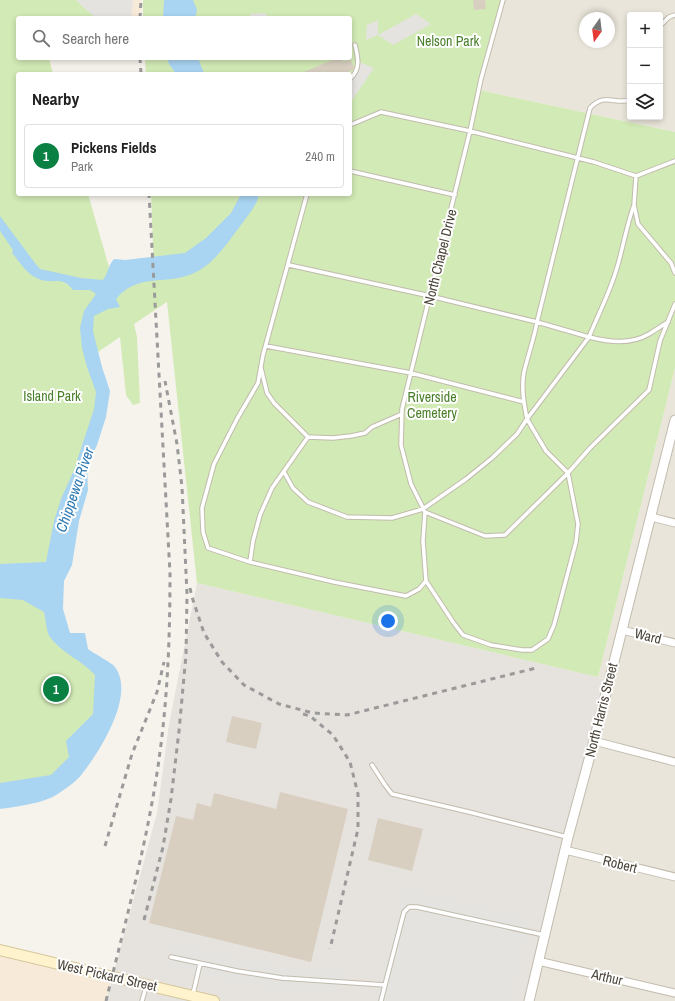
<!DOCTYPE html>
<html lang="en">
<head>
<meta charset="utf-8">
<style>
	:root { --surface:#fff; --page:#f6f6f6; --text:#222; --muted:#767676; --line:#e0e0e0; --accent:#0b8043 }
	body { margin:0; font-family:"Archivo Narrow",sans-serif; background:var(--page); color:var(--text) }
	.controls { position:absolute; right:12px; top:12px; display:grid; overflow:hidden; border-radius:4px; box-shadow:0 2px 6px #0003 }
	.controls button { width:36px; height:36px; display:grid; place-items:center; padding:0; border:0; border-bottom:1px solid var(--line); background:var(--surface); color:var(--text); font:20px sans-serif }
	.compass { position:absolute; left:579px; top:12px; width:36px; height:36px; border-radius:50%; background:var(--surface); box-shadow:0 2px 6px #0003; rotate:194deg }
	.you { position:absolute; left:388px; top:621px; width:14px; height:14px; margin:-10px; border:3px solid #fff; border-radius:50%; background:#1a73e8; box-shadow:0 0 0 6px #1a73e833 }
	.badge { display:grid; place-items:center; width:26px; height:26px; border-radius:50%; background:var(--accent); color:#fff; font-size:13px; font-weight:700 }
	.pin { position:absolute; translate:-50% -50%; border:2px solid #fff; box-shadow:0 1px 4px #0006 }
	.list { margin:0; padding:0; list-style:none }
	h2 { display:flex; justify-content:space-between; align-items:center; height:52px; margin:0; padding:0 16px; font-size:17px }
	h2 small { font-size:13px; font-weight:400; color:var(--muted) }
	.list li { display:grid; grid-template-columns:26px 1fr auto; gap:12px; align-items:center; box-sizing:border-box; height:64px; margin:0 8px 8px; padding:0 8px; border:1px solid var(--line); border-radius:4px }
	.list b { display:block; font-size:15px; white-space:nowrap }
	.list p { margin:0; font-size:13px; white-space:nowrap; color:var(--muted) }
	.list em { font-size:13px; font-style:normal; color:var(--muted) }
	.icon { flex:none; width:22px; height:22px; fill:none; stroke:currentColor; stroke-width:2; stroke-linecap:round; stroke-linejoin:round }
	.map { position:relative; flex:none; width:675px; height:1001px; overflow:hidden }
	.search { position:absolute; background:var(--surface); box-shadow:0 2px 6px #0003; left:16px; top:16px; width:336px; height:44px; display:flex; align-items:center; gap:10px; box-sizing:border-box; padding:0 14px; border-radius:4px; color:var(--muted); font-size:15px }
	.panel { position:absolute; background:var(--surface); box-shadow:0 2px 6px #0003; left:16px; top:72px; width:336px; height:124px; border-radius:4px }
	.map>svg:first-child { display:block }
	.residential { fill:#eae5da; fill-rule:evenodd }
	.commercial { fill:#f7ead8 }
	.industrial { fill:#e6e2dd }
	.green { fill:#d2eab5 }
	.parking { fill:#e5e3e0 }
	.water { fill:#a9d4f2 }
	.building { fill:#d8cfc1 }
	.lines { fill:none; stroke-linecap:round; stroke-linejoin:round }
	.service-casing { stroke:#c2bbae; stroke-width:5.5 }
	.minor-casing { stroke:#c2bbae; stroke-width:9 }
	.tertiary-casing { stroke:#c2bbae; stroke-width:11 }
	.secondary-casing { stroke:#d6c79b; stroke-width:12 }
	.service { stroke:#fff; stroke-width:3.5 }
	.minor { stroke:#fff; stroke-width:7 }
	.tertiary { stroke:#fff; stroke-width:9 }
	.secondary { stroke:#fff3cd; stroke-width:10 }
	.rail { stroke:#9a9a9a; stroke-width:3; stroke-dasharray:5 5; stroke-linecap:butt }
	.labels { text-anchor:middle; stroke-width:4; stroke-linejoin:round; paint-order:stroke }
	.park-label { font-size:14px; fill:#4a7f2a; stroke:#fff }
	.street-label { font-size:14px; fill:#4b4439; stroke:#fff }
	.water-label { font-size:15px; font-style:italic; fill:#2e7ab2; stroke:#fff }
</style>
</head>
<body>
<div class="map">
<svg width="675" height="1001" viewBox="0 0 675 1001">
	<rect width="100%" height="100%" fill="#f6f3ec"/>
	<!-- residential -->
	<path class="residential" d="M504,0H675V132L479,90ZM630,15H660V117H630ZM585,18H609V42H585Z
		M675,368V1001H529L608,682L598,677Z"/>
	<!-- commercial -->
	<path class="commercial" d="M76,0H141V18H96Z
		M0,950L112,977L106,1001H0Z"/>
	<!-- industrial -->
	<path class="industrial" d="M197,583L598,677L608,682L531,1001H106L157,813L169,724Z"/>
	<!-- green -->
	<path class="green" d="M0,0H76L96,18H18V58H49L53,74H18V194H88L113,281L154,270L151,194H350V74H146L145,58H350V18H143V0H504L479,90L675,132V368L598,677L197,583L167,302L134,324L137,337L140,403L133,405L126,395L120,337L95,354L107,397L63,522L56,632L109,674L113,703L52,780L0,789Z"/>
	<!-- parking -->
	<path class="parking" d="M76,0H133L131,18H96Z
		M265,13L269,18H252L249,14Z
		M416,14L431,24L393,45L378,35L366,40L367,25L378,20V35Z
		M359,62L374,68L350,103V79L355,74Z
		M403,887L530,918L510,1001H376Z
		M173,942L233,957L280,965L344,971L342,995L272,989L224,981L167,964Z"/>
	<!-- water -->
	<path class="water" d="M164,0H193L197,10L195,18H163Z
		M167,58H198L203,71L206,74H176L169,64Z
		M241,194H259C258,198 257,202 255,205C251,212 245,219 241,225C227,243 214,265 192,274C165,285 137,273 116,299L120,307L108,309L94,316L93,331L102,367L110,391L106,417L97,445L87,467L88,490L79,521L72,565L64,581L63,609L70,633H85L88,649C93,653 112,663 114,666C137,693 100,751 82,774C77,781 64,790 56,795C44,803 15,807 0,809V783L51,775L69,757L66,741L93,714L95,675C82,660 61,653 50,637C46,631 46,619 44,612L23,600L0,598V564L46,562L54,521L61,499L74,470L94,409L96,392L87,367L82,348L80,328L84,311L96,294L90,290H73C62,275 53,285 39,279C27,275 20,262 12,253L13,250L0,231V216L35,263L40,269L81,278L103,280C108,274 108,265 114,259L125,260L185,253L206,238L231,213Z"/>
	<!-- building -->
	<path class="building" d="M473,0H485L486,9L474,10Z
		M337,58H341L343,62L350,59L354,67L353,70L342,74H299Z
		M232,716L262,723L256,749L226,742Z
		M280,792L348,809L311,962L149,923L176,816L193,820L197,803L211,807L214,793L276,809Z
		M378,818L423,829L412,871L368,860Z"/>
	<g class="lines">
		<defs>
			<path id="service" d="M660,26L669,17L675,15
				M350,79C361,69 358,57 355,45
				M350,125L381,112L470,131L594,162L636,176L675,161
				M350,171L455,195
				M636,176L634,205L638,224L671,263L675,273
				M307,194L263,355L258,383L237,419L214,464L202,508L203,532L208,548L250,562L334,582L406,596L419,589L426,581L423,541L425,512L411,484L401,445L402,409L470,131L481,79L503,0
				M634,205C626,227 623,249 616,271C609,294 598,315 589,337C609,342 630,345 649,334C656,330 661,326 668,322
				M289,265L430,296L537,322L590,108C605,92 614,105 630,100
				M266,346L411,373L524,402
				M261,368L267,393L274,403L308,437L333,438L351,436L365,433L372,427L402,414
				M284,472L293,488L308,502L347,517L392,518L423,509L466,479L492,458L517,434L527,419C524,404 521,388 524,372C528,355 534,339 537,322L589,337L527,419L546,451L568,473L578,524L576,542L554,625L548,639L532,650H522L491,645L463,635L453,622L426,581
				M425,512L485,536L505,535L568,473L590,448L649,390L660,341L675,304
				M250,562L253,541L260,515L272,488L308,437
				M372,765L385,785L392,794L469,812L567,837
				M171,957L237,971L282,978L385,985L404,912L409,907H417L544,935
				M193,994L200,964
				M142,1001L146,987
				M381,1001L385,985"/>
			<path id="minor" d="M651,517L675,523
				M622,630L675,643
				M594,741L675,762
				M565,850L675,877
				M538,961L675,993"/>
			<path id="tertiary" d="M529,1001L568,837L594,741L675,420"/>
			<path id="secondary" d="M0,950L214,1001"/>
		</defs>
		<!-- service casing -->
		<use href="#service" class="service-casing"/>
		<!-- minor casing -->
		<use href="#minor" class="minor-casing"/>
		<!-- tertiary casing -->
		<use href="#tertiary" class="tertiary-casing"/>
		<!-- secondary casing -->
		<use href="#secondary" class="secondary-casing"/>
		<!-- service -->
		<use href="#service" class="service"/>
		<!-- minor -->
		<use href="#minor" class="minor"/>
		<!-- tertiary -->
		<use href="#tertiary" class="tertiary"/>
		<!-- secondary -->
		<use href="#secondary" class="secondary"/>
		<!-- rail -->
		<path class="rail" d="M140,18L141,0
			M140,58L141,74
			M190,588L192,597L204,633L222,662L244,685L279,704L313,713L347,715L536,668
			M303,714L310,716L333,735L350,762L358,794V829L330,949
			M105,846L132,754L157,692L164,662
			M144,920L163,847L171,799L179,731L186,655L187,594L182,487L177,444L165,381
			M106,1001C126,919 149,836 160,752C168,692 170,633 170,573L149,194"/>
	</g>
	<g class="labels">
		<!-- park labels -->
		<g class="park-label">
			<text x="448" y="46">Nelson Park</text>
			<text x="52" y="401">Island Park</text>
			<text x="432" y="402">Riverside<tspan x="432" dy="16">Cemetery</tspan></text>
		</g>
		<!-- street labels -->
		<g class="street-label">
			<text transform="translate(440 257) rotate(-76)" y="5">North Chapel Drive</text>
			<text transform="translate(648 636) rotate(14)" y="5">Ward</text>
			<text transform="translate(601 710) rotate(-76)" y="5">North Harris Street</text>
			<text transform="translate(620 864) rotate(14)" y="5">Robert</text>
			<text transform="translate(107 975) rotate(13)" y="5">West Pickard Street</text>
			<text transform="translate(607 977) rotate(13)" y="5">Arthur</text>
		</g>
		<!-- water labels -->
		<g class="water-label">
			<text transform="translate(75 490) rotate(-71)" y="5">Chippewa River</text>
		</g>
	</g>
</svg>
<div class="controls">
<button>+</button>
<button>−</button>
<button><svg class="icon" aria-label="layers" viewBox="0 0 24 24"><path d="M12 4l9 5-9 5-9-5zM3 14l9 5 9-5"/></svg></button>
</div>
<svg class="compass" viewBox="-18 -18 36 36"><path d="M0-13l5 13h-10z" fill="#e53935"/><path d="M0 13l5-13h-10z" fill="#767676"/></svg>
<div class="you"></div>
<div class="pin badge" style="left:56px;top:689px">1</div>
<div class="search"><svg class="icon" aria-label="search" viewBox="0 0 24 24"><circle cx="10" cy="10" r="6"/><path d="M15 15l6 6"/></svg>Search here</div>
<section class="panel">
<h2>Nearby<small></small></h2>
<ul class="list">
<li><span class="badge">1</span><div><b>Pickens Fields</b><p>Park</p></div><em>240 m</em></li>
</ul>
</section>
</div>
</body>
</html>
